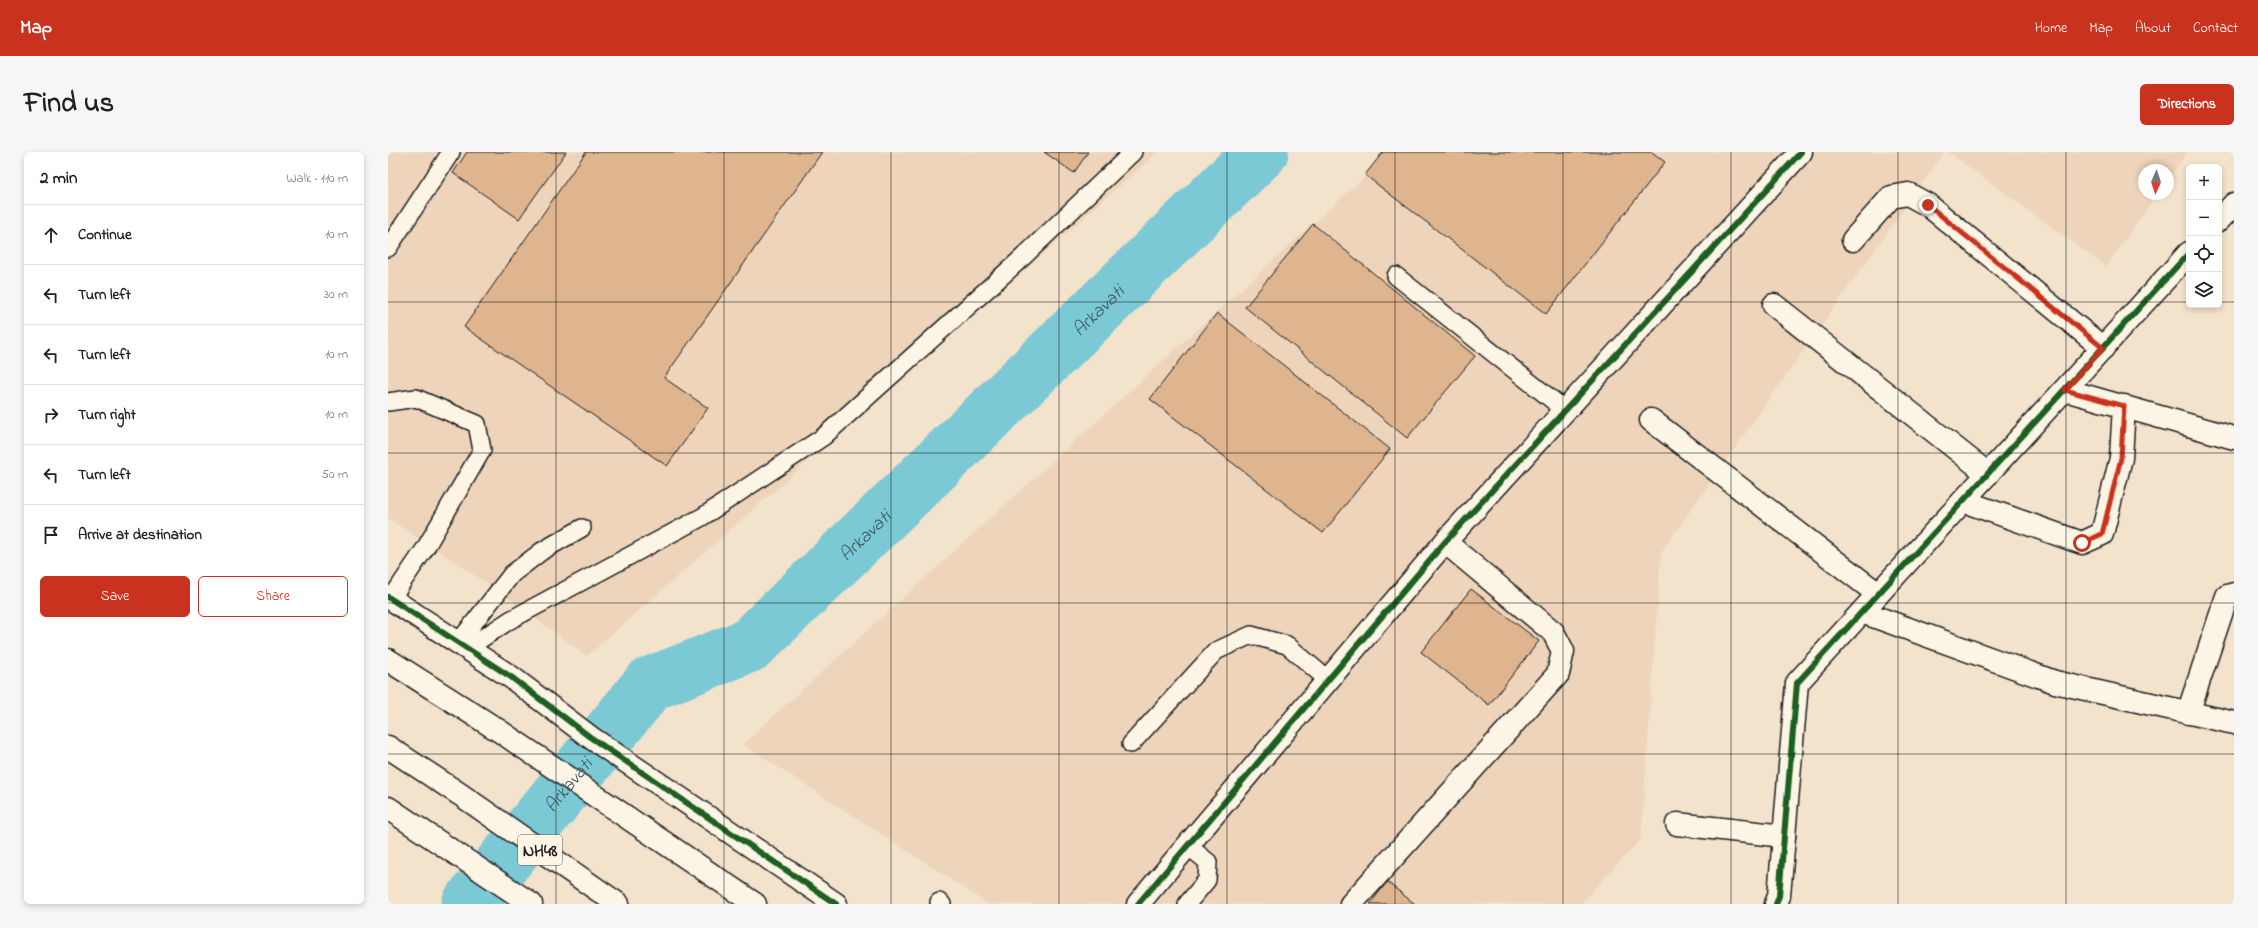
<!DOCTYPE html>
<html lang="en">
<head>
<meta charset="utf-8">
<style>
	:root { --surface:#fff; --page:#f6f6f6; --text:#202124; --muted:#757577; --line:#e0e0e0; --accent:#c8321e }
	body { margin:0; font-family:"Indie Flower",sans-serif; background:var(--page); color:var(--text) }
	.controls { position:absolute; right:12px; top:12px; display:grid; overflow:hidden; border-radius:6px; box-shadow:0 2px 6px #0003 }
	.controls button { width:36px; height:36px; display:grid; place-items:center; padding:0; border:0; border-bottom:1px solid var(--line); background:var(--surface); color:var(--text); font:20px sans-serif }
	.compass { position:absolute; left:1750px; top:12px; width:36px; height:36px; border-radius:50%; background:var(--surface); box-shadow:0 2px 6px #0003; rotate:183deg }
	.stop { position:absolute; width:12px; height:12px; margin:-9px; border:3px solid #c8321e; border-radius:50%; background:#fff }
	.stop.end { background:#c8321e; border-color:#fff; box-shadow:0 1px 4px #0008 }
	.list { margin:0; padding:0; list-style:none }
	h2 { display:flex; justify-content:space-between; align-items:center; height:52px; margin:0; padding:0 16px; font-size:17px }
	h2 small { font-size:13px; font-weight:400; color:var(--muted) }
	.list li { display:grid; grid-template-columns:26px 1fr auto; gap:12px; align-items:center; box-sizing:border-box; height:60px; padding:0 16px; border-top:1px solid var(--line) }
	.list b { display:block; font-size:15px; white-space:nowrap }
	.list em { font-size:13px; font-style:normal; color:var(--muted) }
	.actions { display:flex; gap:8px; padding:12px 16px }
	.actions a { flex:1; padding:9px 0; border:1px solid var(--accent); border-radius:6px; text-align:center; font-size:14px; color:var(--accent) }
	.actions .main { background:var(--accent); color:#fff }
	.icon { flex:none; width:22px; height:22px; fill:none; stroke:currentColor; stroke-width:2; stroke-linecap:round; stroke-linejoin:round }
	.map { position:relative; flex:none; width:1846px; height:752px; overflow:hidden; border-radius:6px }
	header { display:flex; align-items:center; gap:24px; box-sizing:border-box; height:56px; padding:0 20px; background:var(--accent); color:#fff }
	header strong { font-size:19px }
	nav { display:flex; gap:22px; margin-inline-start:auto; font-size:14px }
	.intro { display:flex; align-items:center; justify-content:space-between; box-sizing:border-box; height:96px; padding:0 24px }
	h1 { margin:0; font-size:28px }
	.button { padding:10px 18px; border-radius:6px; background:var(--accent); color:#fff; font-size:14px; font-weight:700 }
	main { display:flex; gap:24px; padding:0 24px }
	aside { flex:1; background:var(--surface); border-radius:6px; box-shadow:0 2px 6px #0003 }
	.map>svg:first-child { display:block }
	.built { fill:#edd4ba }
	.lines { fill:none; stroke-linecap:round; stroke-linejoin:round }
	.river { stroke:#7ac9d5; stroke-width:55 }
	.building { fill:#dfb590; stroke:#1c1c1c }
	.lane-casing { stroke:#1c1c1c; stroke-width:20 }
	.street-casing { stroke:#1c1c1c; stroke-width:25 }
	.secondary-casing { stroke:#1c1c1c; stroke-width:25 }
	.highway-casing { stroke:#1c1c1c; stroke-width:25 }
	.lane { stroke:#fcf5e5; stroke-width:17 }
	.street { stroke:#fcf5e5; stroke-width:22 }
	.secondary { stroke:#fcf5e5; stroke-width:22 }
	.highway { stroke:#fcf5e5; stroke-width:22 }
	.cycleway-casing { stroke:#fcf5e5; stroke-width:8 }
	.cycleway { stroke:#1b5e20; stroke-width:6 }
	.route { stroke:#c8321e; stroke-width:5 }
	.grid { fill:none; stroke:#1c1c1c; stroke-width:1; stroke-opacity:0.55 }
	.labels { text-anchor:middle; stroke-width:3.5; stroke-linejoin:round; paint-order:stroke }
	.shield { fill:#fcf5e5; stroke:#5f5d58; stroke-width:1 }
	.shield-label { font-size:17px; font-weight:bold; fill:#1c1c1c }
	.water-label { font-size:19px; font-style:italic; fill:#3d595d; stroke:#fcf5e5 }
</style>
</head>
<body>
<header>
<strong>Map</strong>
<nav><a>Home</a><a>Map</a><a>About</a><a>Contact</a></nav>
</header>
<div class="intro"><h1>Find us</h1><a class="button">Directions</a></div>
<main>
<aside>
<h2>2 min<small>Walk · 110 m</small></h2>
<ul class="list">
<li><svg class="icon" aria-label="ahead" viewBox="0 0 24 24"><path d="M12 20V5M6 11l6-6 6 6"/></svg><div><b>Continue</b></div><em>10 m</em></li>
<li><svg class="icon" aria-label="left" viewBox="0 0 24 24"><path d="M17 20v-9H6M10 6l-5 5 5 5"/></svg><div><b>Turn left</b></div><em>30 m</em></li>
<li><svg class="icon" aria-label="left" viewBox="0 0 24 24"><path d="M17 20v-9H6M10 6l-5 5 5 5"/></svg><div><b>Turn left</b></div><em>10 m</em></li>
<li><svg class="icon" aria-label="right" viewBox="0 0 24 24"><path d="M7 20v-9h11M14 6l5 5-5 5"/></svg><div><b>Turn right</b></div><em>10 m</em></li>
<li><svg class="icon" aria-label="left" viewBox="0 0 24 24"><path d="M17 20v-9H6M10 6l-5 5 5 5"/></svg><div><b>Turn left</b></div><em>50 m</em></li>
<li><svg class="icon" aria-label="arrive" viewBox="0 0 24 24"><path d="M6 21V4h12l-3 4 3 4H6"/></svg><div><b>Arrive at destination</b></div></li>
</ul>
<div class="actions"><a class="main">Save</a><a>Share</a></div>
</aside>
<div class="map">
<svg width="1846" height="752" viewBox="0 0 1846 752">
	<rect width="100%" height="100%" fill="#f3e2cc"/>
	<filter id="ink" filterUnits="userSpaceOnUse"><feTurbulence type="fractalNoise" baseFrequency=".025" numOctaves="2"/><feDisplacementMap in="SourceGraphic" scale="8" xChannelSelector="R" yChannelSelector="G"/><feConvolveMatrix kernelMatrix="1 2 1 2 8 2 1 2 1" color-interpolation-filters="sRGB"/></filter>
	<g filter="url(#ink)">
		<!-- built -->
		<path class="built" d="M0,0H770L199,504L108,437L0,366Z
			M1004,0H1556L1273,400L1253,687L1192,752H601L355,592Z
			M1560,0H1799L1780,27V18H1756V42H1769L1718,114Z"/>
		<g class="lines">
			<!-- river -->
			<path class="river" id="s1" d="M81,752L262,532L362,493L873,0"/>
		</g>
		<!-- building -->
		<path class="building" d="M79,0H178L131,67L65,21Z
			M198,0H434L276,226L320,256L279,314L76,175Z
			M656,0H700L686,21Z
			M995,0H1264L1277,10L1158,162L977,23Z
			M925,72L1087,204L1019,286L857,155Z
			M829,161L1002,297L935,381L762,247Z
			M1083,437L1151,489L1101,553L1033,500Z
			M999,730L1027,752H982Z"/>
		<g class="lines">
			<defs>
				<path id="lane" d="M0,96L63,0
					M1008,124L1177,258
					M0,250L28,246L89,272L94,298L38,395L3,447
					M70,491L124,422L154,399L194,376
					M78,497L122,468L314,365L435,285L635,105L745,0
					M743,592L828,499L863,483L899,493L940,528
					M551,750L554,752
					M799,752L819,728L820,710L800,694"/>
				<path id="street" d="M1465,88L1503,45L1520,42L1540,53L1715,196
					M1386,153L1600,322
					M1677,238L1846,286
					M1263,268L1490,442
					M1575,349L1694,391L1714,382L1733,306L1736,254
					M1474,460L1667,530L1846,571
					M1800,561L1839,444L1846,442
					M1289,672L1396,684
					M750,752L1057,390L1413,0
					M963,752L1170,522L1175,499L1165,480L1057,390"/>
				<path id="secondary" d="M1831,68L1846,52
					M0,445L123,525L202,585L448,752
					M0,656L143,752
					M1388,752L1391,744L1409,531L1801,101"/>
				<path id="highway" d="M0,508L113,580L367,752
					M0,595L73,643L230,752"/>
			</defs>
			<!-- lane casing -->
			<use href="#lane" class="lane-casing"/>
			<!-- street casing -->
			<use href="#street" class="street-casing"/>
			<!-- secondary casing -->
			<use href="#secondary" class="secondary-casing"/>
			<!-- highway casing -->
			<use href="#highway" class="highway-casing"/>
			<!-- lane -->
			<use href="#lane" class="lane"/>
			<!-- street -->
			<use href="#street" class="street"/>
			<!-- secondary -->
			<use href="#secondary" class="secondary"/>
			<!-- highway -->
			<use href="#highway" class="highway"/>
			<defs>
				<path id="cycleway" d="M0,445L123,525L202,585L448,752
					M750,752L1057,390L1413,0
					M1388,752L1391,744L1409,531L1801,101"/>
			</defs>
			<!-- cycleway casing -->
			<use href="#cycleway" class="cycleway-casing"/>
			<!-- cycleway -->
			<use href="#cycleway" class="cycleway"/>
		</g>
	</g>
	<g class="lines" filter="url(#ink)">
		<!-- route -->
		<path class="route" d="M1540,53L1715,196L1677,238L1736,254L1733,306L1714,382L1694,391"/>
	</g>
	<!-- grid -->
	<path class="grid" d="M168,0V752M336,0V752M503,0V752M671,0V752M839,0V752M1007,0V752M1175,0V752M1343,0V752M1510,0V752M1678,0V752M0,150H1801M1831,150H1846M0,301H1846M0,451H1846M0,602H1846"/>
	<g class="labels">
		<!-- shield labels -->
		<rect class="shield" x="130" y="683" width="44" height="30" rx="3"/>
		<g class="shield-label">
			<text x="152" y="704">NH48</text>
		</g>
		<!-- water labels -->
		<g class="water-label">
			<text dy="7" stroke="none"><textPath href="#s1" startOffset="875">Arkavati</textPath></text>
			<text dy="7" stroke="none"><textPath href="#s1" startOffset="551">Arkavati</textPath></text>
			<text dy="7" stroke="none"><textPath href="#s1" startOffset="155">Arkavati</textPath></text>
		</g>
	</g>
</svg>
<div class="controls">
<button>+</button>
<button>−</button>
<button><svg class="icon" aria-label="locate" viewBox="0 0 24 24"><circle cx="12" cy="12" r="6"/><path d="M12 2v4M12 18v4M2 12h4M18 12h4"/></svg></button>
<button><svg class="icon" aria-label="layers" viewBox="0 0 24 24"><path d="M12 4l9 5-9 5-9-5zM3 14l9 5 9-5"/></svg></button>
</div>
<svg class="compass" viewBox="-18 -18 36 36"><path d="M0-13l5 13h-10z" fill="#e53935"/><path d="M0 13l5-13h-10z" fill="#757577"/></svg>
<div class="stop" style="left:1694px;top:391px"></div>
<div class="stop end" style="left:1540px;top:53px"></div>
</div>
</main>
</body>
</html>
